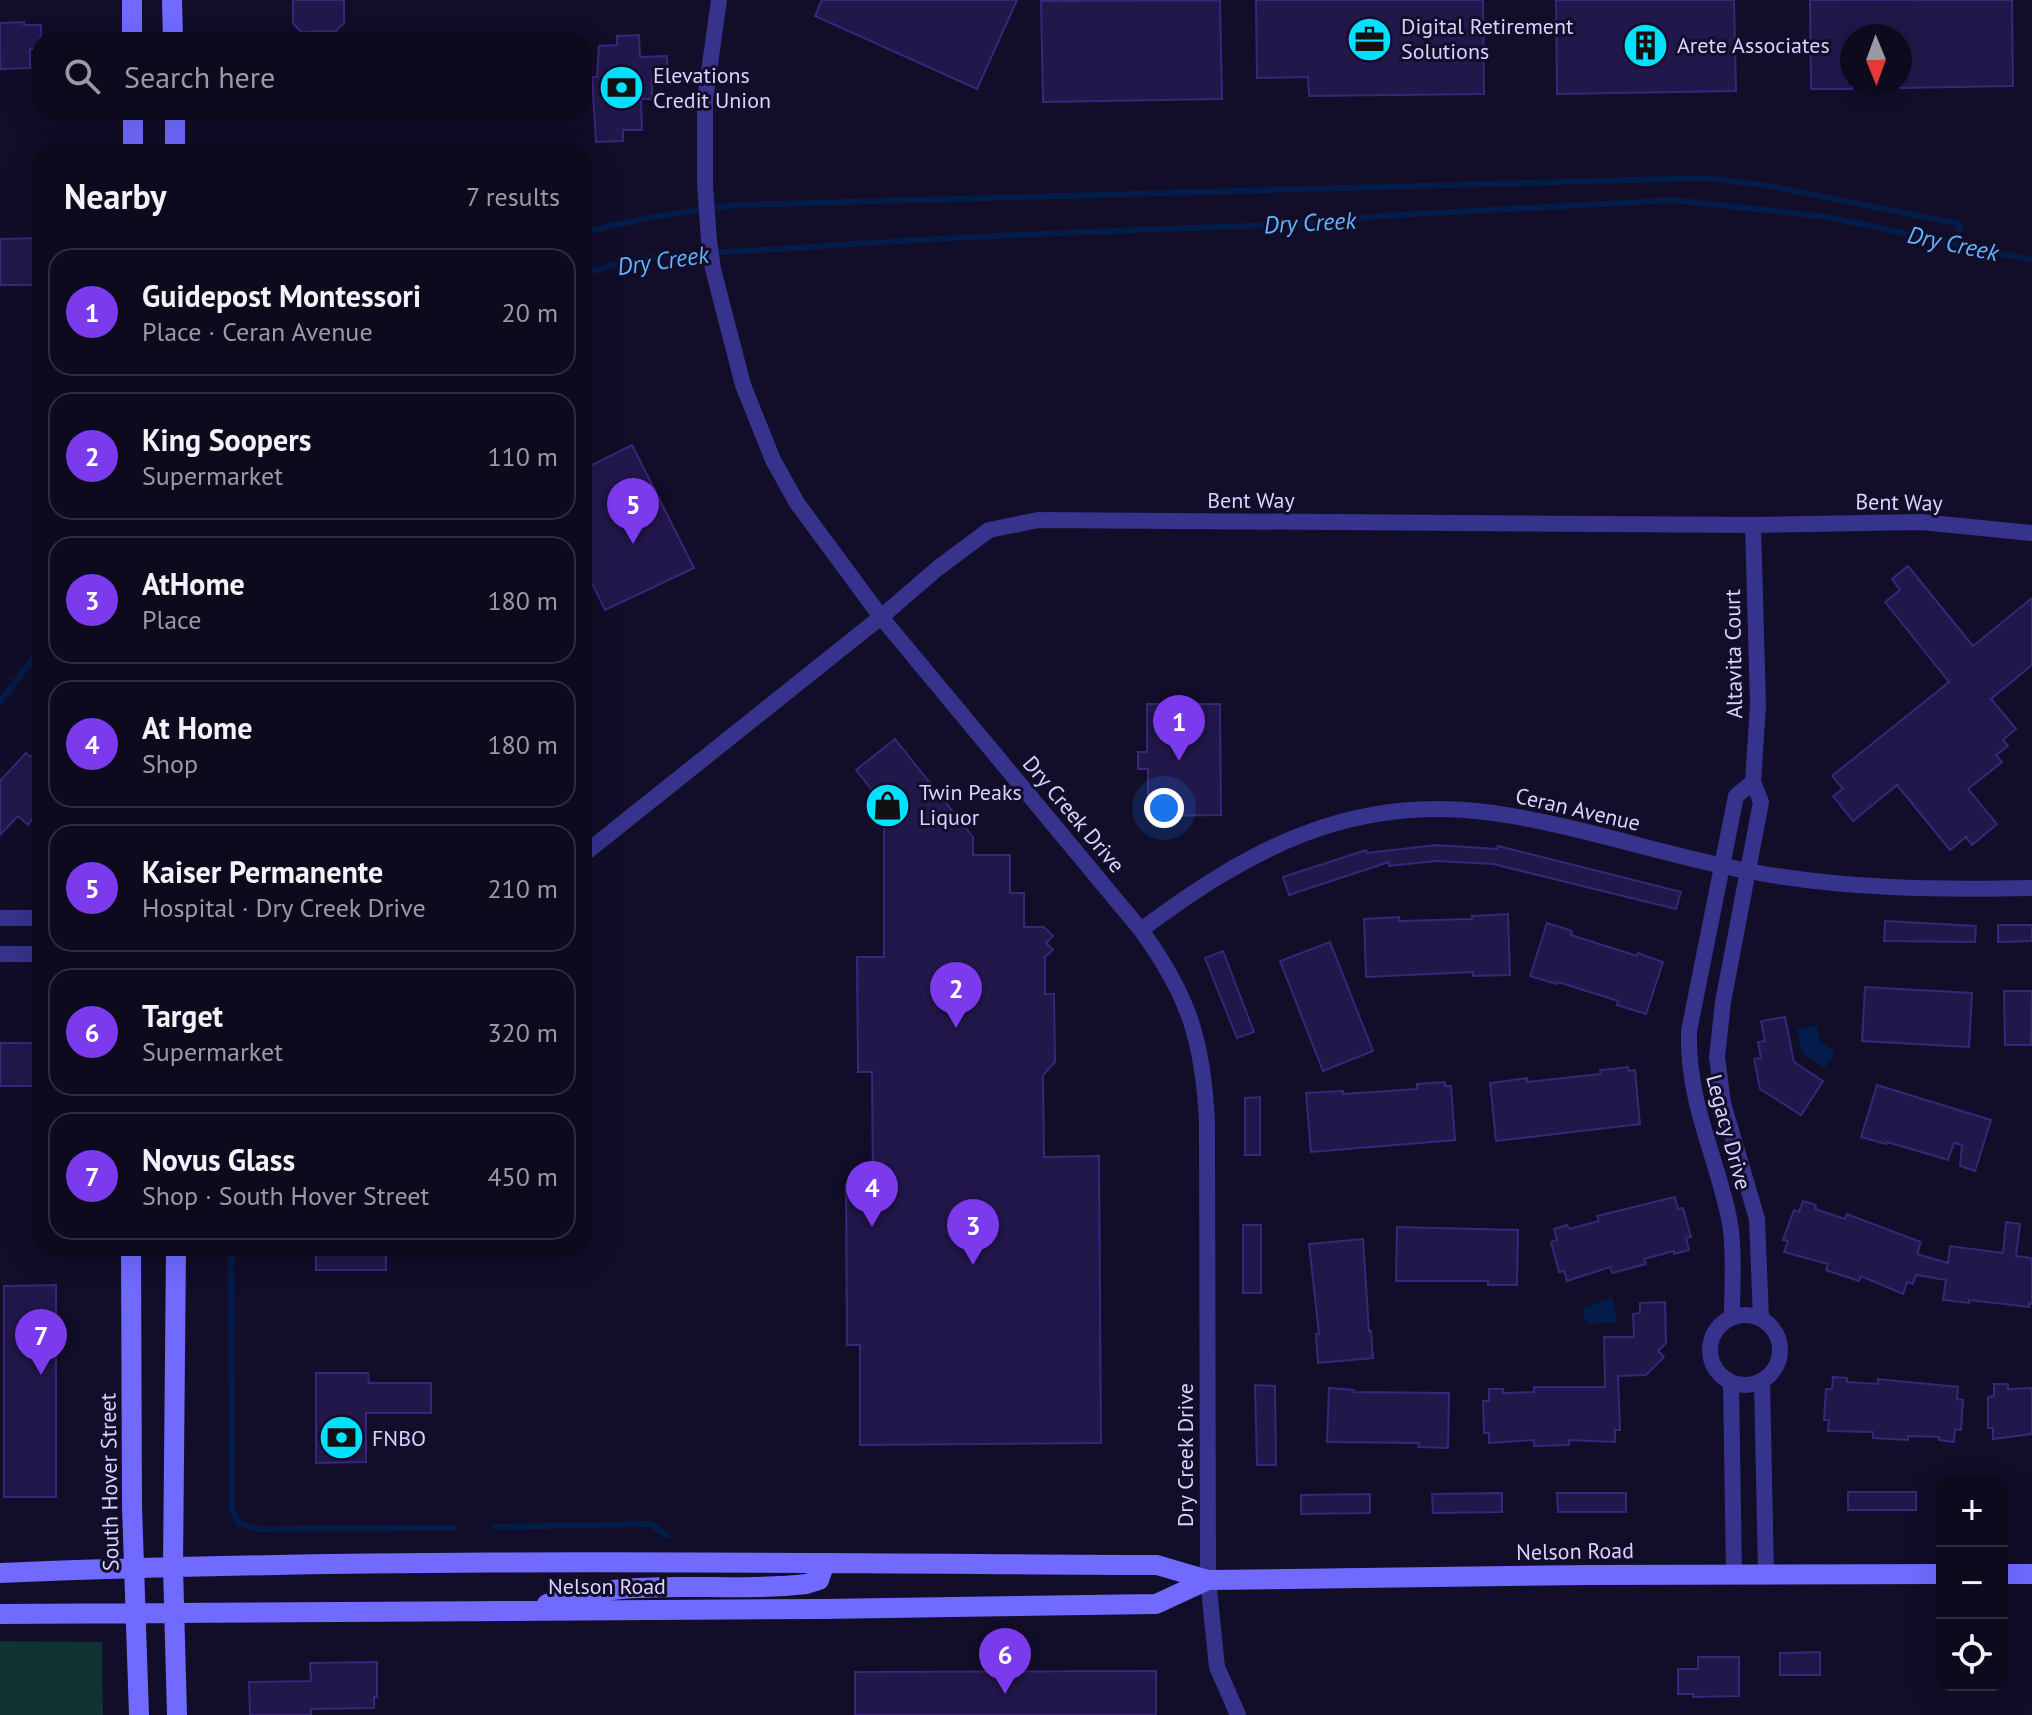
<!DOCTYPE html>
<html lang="en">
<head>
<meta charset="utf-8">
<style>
	:root { --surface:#0e0a1e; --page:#171327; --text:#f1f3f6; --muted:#9b9aa4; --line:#2e2b3c; --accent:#7c3aed }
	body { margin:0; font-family:"PT Sans",sans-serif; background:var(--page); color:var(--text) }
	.controls { position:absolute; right:24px; bottom:24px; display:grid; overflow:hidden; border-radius:16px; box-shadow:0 8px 32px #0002 }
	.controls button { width:72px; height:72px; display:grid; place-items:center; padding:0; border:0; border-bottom:2px solid var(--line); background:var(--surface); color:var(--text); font:40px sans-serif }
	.compass { position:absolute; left:1840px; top:24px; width:72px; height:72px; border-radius:50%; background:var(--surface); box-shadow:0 8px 32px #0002; rotate:179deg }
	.you { position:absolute; left:1164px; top:808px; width:28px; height:28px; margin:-20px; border:6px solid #fff; border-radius:50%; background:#1a73e8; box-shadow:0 0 0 12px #1a73e833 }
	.badge { display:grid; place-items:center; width:52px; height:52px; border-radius:50%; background:var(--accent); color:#fff; font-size:26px; font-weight:700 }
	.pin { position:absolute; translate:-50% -66px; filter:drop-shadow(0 2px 4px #0008) }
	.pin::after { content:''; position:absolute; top:42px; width:28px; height:24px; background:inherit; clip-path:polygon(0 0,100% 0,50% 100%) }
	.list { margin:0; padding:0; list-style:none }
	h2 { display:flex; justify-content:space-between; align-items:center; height:104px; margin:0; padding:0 32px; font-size:34px }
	h2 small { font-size:26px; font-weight:400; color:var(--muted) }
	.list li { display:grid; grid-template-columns:52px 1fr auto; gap:24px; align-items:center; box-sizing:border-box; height:128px; margin:0 16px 16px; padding:0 16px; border:2px solid var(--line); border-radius:24px }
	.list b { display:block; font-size:30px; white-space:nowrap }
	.list p { margin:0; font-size:26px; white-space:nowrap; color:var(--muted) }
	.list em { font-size:26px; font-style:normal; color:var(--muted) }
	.icon { flex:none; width:44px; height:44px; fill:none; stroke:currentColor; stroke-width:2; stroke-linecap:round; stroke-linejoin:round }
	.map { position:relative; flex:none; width:2032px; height:1715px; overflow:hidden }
	.search { position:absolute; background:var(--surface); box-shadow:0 8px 32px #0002; left:32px; top:32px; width:560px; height:88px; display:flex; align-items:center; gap:20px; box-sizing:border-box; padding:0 28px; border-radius:24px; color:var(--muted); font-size:30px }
	.panel { position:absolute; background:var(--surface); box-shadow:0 8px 32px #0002; left:32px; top:144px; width:560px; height:1112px; border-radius:24px }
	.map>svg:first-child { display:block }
	.green { fill:#0f3232 }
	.water { fill:#041c49 }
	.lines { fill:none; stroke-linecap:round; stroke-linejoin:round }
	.stream { stroke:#041c49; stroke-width:6 }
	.building { fill:#22174b; stroke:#382679; stroke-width:2 }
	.street { stroke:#37328c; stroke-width:16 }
	.secondary { stroke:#706aff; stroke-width:20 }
	.labels { text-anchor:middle; stroke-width:6; stroke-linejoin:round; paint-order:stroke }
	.poi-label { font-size:22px; fill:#d9d3ff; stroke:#120d28; text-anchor:start }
	.street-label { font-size:22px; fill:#d9d3ff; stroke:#120d28 }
	.water-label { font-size:24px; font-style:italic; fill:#61b4ff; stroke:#120d28 }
</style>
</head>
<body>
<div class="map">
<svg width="2032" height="1715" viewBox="0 0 2032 1715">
	<rect width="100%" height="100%" fill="#120d28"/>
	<!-- green -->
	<path class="green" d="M0,1641L102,1642L103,1715H0Z"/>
	<!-- water -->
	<path class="water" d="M1817,1025L1820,1041L1835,1052L1825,1068L1802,1053L1797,1029Z
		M1612,1297L1618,1322L1587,1324L1582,1309Z"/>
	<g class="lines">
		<!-- stream -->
		<path class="stream" d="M584,232L652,217L736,205L1704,178L1764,185L1960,224L1956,244
			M584,274C649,250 726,253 794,248C970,235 1147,230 1323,223L1380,216L1674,200L1827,217L2032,260
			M0,702L40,650
			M231,1248L232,1510L239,1523L258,1529L453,1528
			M495,1527L651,1524L667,1536"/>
	</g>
	<!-- building -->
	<path class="building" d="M293,0H344V23L336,31L301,32L293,23Z
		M822,0H1017L977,89L815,16Z
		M1220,0L1222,99L1043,102L1041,1Z
		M1256,0H1483L1484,94L1309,96L1308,77L1257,78Z
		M1556,0H1734L1736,91L1557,94Z
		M1810,0H2012L2013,86L1900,88V36H1852V89H1811Z
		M24,22V25H41L40,49H30V68L0,69V23Z
		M639,35L640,57L667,56L668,78H652V99H641L642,130H623V141L596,142L592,77H597L599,46L617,45V36Z
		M40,238V285H0V239Z
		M632,445L694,568L605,610L584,567V469Z
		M1908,566L1973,646L2032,598V665L1991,699L2016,729L2003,740L2008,746L1996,755L2002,762L1968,789L1997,824L1972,845L1966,837L1950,850L1897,785L1853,821L1833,796L1843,789L1832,776L1949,682L1885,602L1900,590L1892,579Z
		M1147,704H1220L1221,815L1148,816V769H1138V752H1147Z
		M895,739L973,837V855H1010V893H1024V927H1044L1053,936L1046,943L1053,950L1045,957V994H1054L1055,1062L1043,1075L1044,1157L1099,1156L1101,1443L860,1445V1345H847L846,1185H873L872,1072H858L857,957H884V805L856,770Z
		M40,748V826L32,819L28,825L18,816L0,835V781L26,753L30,757Z
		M1436,845L1497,849L1498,846L1681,892L1676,909L1493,864L1436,861L1389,866V862L1289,895L1283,877L1366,850L1367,853Z
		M1508,914L1510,975L1473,976V972L1366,977L1364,919L1399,917V921L1472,919V916Z
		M1885,921L1976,926L1975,942L1884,941Z
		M1547,923L1572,931L1571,935L1637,956L1638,953L1663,962L1646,1014L1617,1005L1618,1001L1558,982L1557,984L1530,976Z
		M1998,925H2032V941L1998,942Z
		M1330,942L1373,1051L1323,1071L1280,961Z
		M1223,951L1254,1032L1237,1038L1205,958Z
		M1865,987L1972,993L1969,1047L1862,1041Z
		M2004,991H2032L2031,1045H2005Z
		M1785,1017L1794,1062L1823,1081L1801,1115L1760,1089L1754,1059L1761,1058L1758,1042L1765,1041L1761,1021Z
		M0,1043H40V1086H0Z
		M1628,1067L1629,1071L1635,1070L1640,1124L1496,1141L1490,1083L1527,1078V1082L1601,1074L1600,1070Z
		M1445,1082V1086H1451L1455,1140L1311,1152L1306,1093L1343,1091V1094L1417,1089V1084Z
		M1877,1085L1991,1120L1975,1171L1960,1166L1962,1145L1954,1143L1948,1160L1887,1142L1886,1144L1861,1137Z
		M1260,1097V1155H1245V1098Z
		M1675,1197L1678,1209L1683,1208L1691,1237L1686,1238L1689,1250L1674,1254V1251L1644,1259L1646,1264L1612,1273L1610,1267L1567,1281L1564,1271L1559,1272L1551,1242L1557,1240L1554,1229L1567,1225L1569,1229L1599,1221L1597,1216Z
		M1803,1201L1816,1205L1815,1209L1845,1219L1847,1214L1921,1242L1917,1254L1948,1263L1950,1246L2003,1253L2006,1222L2020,1224L2016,1256L2032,1258V1304L2029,1303V1307L1969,1300V1303L1943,1300L1946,1280L1916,1275L1913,1284L1907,1282L1903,1294L1861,1276L1859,1281L1826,1270L1828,1264L1784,1252L1788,1241L1783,1240L1794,1210L1799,1212Z
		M1243,1225H1261V1293H1243Z
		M1397,1227L1518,1230L1517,1285H1488V1281H1396Z
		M1363,1239L1369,1331H1371L1373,1358L1318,1363L1316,1334H1319L1309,1244Z
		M316,1248H386V1270H316Z
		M56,1285V1497H4V1286Z
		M1665,1302L1666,1343L1658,1351L1664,1357L1646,1375L1618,1376L1620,1430H1615V1442L1569,1440V1445L1534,1446V1440L1489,1443V1433H1484L1483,1401H1489V1389H1503V1393L1534,1392V1387H1605L1604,1337H1634L1633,1314L1640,1313V1303Z
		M316,1373H368L369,1383H431V1413H366V1462L316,1463Z
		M1833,1377L1847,1378V1382L1878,1384V1379L1958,1387L1957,1399L1963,1400L1961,1430L1955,1429L1954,1442L1939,1440V1437L1908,1436V1440L1873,1438V1432L1828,1431L1829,1420H1824L1826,1389H1832Z
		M1994,1384H2008V1389L2032,1388V1434L1993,1439V1428H1988V1397L1994,1396Z
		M1255,1385L1275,1386L1276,1465H1257Z
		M1329,1388L1354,1390V1392L1449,1393L1448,1448L1418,1447L1419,1443L1327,1442Z
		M1848,1492H1916V1510H1848Z
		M1502,1493V1512L1433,1513L1432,1494Z
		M1557,1493H1626V1512H1558Z
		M1370,1494V1513L1301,1514V1495Z
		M1820,1652V1675H1780V1653Z
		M1698,1657H1739V1696L1693,1697V1694H1678V1669H1698Z
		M377,1662V1697H374V1708L311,1709V1715H250L249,1682L311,1681L310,1663Z
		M1156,1671V1715H855V1672Z"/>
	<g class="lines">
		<!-- street -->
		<path class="street" d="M719,0L705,100V185L709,240L713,269L743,385L773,460L797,503L881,617L1141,930C1189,996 1203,1041 1207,1122L1208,1580L1217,1667L1238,1715
			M1753,525L1758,705L1753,782L1761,802L1723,1002L1717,1057L1723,1103L1757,1219L1761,1319
			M584,854L881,617L938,568L989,530L1038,520L1753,525L1921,522L2032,533
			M0,918H40
			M1141,930C1249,849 1352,793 1493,813C1579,825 1662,855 1748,871C1842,889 1937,890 2032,888
			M0,954H40
			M1710 1350a35 35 0 1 1 70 0a35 35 0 1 1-70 0Z
			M1732,1317C1732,1285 1735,1249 1729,1218C1715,1152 1687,1101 1689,1031L1736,796L1753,782
			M1762,1381L1766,1574
			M1731,1383L1734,1574"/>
		<!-- secondary -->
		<path class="secondary" d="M132,0V40
			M172,0L173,40
			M133,112V152
			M175,112V152
			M131,1248L132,1506L139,1715
			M176,1248L173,1567L177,1715
			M0,1573C385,1557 771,1563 1157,1565L1208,1580L1590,1575L1942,1574
			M2002,1574H2032
			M547,1604C632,1575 719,1594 806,1584L819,1580L825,1563
			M0,1614L823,1609L1156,1604L1208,1580"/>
	</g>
	<!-- icons -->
	<defs>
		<symbol id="office-disc" viewBox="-11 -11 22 22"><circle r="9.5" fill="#00e1fe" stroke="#120d28"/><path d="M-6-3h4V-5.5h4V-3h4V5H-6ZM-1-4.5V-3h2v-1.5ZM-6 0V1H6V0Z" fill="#111"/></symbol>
		<symbol id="building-disc" viewBox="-11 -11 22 22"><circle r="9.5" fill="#00e1fe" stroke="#120d28"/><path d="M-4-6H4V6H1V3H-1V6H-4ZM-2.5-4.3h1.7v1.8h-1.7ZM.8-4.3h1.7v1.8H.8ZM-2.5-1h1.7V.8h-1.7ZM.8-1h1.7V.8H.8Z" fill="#111"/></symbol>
		<symbol id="bank-disc" viewBox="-11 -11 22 22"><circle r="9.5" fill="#00e1fe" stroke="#120d28"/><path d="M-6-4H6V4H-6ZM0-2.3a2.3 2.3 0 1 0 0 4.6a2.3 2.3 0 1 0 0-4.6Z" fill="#111"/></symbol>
		<symbol id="shop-disc" viewBox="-11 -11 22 22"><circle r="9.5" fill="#00e1fe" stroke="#120d28"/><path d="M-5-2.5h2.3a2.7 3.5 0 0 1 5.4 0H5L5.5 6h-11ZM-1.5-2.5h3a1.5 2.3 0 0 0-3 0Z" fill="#111"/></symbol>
	</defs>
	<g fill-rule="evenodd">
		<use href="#office-disc" x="1344" y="14" width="51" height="51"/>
		<use href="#building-disc" x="1620" y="20" width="51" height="51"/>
		<use href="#bank-disc" x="596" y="62" width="51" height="51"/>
		<use href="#shop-disc" x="862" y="780" width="51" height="51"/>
		<use href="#bank-disc" x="316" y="1412" width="51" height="51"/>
	</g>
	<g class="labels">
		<!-- poi labels -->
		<g class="poi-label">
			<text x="1401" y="34">Digital Retirement<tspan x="1401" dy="25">Solutions</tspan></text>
			<text x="1677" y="53">Arete Associates</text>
			<text x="653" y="83">Elevations<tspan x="653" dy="25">Credit Union</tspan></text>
			<text x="919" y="800">Twin Peaks<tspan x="919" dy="25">Liquor</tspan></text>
			<text x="372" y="1446">FNBO</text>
		</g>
		<!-- street labels -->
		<g class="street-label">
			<text x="1251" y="508">Bent Way</text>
			<text transform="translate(1899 502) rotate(1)" y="8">Bent Way</text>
			<text transform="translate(1733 654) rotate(-91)" y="8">Altavita Court</text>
			<text transform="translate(1578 809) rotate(13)" y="8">Ceran Avenue</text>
			<text transform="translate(1074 814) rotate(50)" y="8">Dry Creek Drive</text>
			<text transform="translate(1729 1132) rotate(75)" y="8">Legacy Drive</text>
			<text transform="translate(1185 1455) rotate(-90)" y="8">Dry Creek Drive</text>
			<text transform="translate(109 1482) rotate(-91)" y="8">South Hover Street</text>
			<text transform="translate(1575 1551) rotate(-1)" y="8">Nelson Road</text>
			<text x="607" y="1594">Nelson Road</text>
		</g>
		<!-- water labels -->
		<g class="water-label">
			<text transform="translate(1310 223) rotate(-3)" y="8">Dry Creek</text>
			<text transform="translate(1953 244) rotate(12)" y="8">Dry Creek</text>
			<text transform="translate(663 261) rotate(-8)" y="8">Dry Creek</text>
		</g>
	</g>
</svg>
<div class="controls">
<button>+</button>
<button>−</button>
<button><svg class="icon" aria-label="locate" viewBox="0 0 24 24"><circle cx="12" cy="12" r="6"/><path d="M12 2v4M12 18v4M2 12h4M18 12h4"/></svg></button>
</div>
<svg class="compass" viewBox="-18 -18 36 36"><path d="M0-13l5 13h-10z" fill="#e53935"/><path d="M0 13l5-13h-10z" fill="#9b9aa4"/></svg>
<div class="you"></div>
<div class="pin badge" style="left:1179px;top:761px">1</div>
<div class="pin badge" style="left:956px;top:1028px">2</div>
<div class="pin badge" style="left:973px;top:1265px">3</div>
<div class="pin badge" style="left:872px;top:1227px">4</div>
<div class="pin badge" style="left:633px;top:544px">5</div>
<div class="pin badge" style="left:1005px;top:1694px">6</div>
<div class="pin badge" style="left:41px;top:1375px">7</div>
<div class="search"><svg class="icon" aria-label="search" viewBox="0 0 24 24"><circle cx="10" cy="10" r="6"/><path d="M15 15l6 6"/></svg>Search here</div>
<section class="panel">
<h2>Nearby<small>7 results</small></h2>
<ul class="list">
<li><span class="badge">1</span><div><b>Guidepost Montessori</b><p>Place · Ceran Avenue</p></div><em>20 m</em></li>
<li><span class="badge">2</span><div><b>King Soopers</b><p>Supermarket</p></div><em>110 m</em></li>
<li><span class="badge">3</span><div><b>AtHome</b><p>Place</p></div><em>180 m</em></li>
<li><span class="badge">4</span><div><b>At Home</b><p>Shop</p></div><em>180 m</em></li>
<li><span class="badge">5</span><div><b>Kaiser Permanente</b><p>Hospital · Dry Creek Drive</p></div><em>210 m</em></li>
<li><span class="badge">6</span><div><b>Target</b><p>Supermarket</p></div><em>320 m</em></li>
<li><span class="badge">7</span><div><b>Novus Glass</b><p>Shop · South Hover Street</p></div><em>450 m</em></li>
</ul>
</section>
</div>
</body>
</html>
